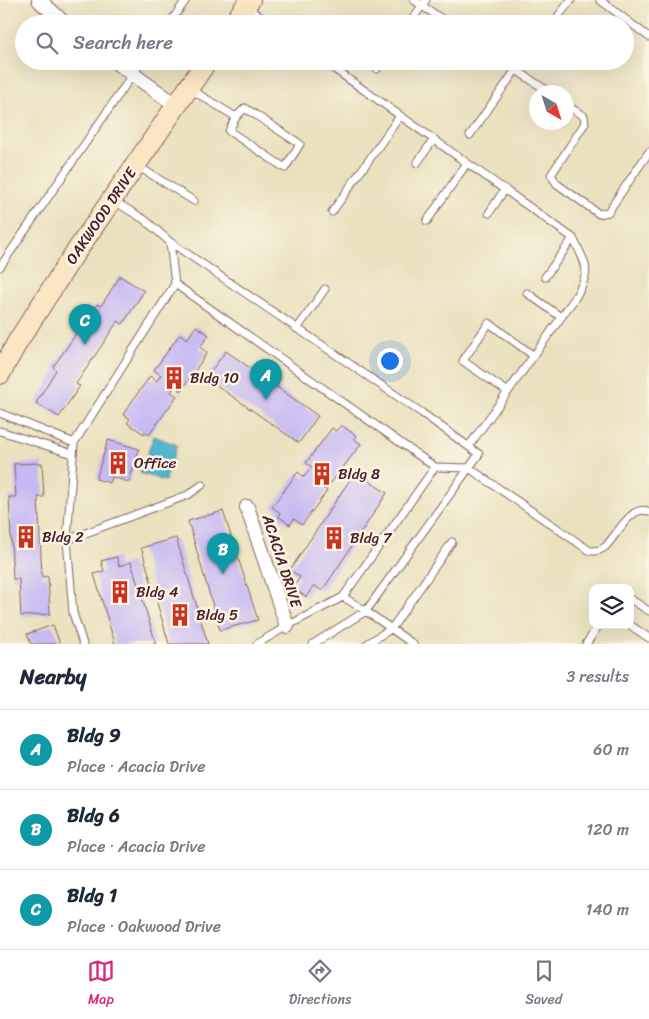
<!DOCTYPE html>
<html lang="en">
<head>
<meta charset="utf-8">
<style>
	:root { --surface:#fff; --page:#f2f2f3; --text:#1f2937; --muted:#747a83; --line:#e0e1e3; --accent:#db2777 }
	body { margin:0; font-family:Sriracha,sans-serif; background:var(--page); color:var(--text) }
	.controls { position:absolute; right:15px; bottom:15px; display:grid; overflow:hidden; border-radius:10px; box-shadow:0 5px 20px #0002 }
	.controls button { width:45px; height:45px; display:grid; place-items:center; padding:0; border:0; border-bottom:1px solid var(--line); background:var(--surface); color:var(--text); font:25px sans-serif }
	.compass { position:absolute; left:529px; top:85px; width:45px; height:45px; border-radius:50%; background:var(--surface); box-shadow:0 5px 20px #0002; rotate:141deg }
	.you { position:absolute; left:389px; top:360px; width:18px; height:18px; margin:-12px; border:4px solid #fff; border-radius:50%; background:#1a73e8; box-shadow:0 0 0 8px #1a73e833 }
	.badge { display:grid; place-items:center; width:32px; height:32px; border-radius:50%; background:var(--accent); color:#fff; font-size:16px; font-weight:700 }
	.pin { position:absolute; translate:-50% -41px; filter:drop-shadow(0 1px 2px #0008) }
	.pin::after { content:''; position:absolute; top:26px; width:18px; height:15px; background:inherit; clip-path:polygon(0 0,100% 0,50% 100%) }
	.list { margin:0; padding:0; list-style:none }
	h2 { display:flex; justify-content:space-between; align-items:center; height:65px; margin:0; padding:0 20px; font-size:21px }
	h2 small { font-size:16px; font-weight:400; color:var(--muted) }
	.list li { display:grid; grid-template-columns:32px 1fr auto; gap:15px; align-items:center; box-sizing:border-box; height:80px; padding:0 20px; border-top:1px solid var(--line) }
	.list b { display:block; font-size:19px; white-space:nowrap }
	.list p { margin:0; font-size:16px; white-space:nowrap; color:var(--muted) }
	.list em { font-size:16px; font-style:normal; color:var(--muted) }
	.icon { flex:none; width:28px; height:28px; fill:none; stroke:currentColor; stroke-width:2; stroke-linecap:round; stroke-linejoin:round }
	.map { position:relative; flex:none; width:649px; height:644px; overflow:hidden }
	.search { position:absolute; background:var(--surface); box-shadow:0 5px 20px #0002; left:15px; right:15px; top:15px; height:55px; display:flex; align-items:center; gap:12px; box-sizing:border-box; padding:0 18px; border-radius:28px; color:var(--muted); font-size:19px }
	.sheet { height:305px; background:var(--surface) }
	nav { display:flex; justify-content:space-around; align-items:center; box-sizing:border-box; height:70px; border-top:1px solid var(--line); background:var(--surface); font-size:14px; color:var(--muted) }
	nav a { display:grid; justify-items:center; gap:2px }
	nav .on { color:var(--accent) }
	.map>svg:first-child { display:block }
	.water { fill:#51b6cf; stroke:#4e6a7d }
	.building { fill:#c6b8f3 }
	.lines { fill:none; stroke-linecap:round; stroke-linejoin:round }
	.lane-casing { stroke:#82635e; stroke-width:9 }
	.street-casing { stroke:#82635e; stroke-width:16 }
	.secondary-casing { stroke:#82635e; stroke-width:22 }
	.lane { stroke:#fff; stroke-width:7 }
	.street { stroke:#fff; stroke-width:14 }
	.secondary { stroke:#fbe6c4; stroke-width:20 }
	.labels { text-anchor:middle; stroke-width:5; stroke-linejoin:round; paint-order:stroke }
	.street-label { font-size:15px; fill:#4a1f2b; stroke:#fcf5e5 }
	.poi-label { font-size:15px; fill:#4a1f2b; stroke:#fcf5e5; text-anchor:start }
</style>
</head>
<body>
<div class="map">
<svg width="649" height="644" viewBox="0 0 649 644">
	<rect width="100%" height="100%" fill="#fcf5e5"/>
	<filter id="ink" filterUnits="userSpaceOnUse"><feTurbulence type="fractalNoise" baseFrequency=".02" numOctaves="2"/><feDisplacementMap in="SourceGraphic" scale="10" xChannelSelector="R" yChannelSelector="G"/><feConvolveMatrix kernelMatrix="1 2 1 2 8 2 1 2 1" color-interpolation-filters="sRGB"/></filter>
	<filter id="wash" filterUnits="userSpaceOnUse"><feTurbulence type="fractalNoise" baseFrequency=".0096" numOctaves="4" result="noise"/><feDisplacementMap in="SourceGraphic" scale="20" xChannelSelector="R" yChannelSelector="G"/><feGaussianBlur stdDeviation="1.12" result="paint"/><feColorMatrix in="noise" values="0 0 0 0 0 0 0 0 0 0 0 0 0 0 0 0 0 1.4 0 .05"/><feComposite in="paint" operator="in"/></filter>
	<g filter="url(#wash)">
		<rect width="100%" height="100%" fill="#eae1be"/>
		<!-- water -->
		<path class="water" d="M154,436L177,445L165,481L140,473Z"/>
		<g id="blocks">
			<!-- building -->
			<path class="building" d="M120,276L144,291L123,324L118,321L76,384L80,386L59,417L36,403L56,370L53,367L97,304L101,306Z
				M196,326L209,335L200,347L207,353L181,391L175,386L171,392L177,396L149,435L145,432L144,434L127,423L130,419L123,414L150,376L156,381L161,375L154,370L180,334L187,339Z
				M226,351L318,416L299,443L206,378Z
				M341,425L357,436L354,439L361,444L331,483L325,479L320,486L327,491L302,525L294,519L290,525L278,516L280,513L272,507L298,472L304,477L312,467L306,463L332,428L336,431Z
				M108,440L139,449L129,482L112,477L110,483L96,479Z
				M42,463L44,497H38L42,577L48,576L50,614L21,616L19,579H13L9,497H16L14,464Z
				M355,472L387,493L322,591L314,585L306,597L293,588L300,577L290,570Z
				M223,511L258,620L220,630L188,521Z
				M176,538L177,541L208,644H169L142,550L141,548Z
				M117,557L119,566L131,562L156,644H115L94,574L104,571L101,561Z
				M53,625L60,644H31L27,634Z"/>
		</g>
	</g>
	<g filter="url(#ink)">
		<use href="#blocks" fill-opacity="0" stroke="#82635e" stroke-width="1"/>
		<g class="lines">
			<defs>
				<path id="lane" d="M414,0L449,24
					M600,0L649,37
					M248,8L270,24
					M169,24L186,0
					M409,24L426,0
					M552,24L571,0
					M323,61L573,238C587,267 592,269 575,298L469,446
					M503,61L549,92
					M377,69L383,61
					M190,89L236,117L229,131L285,168L300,144L245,108L236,117
					M566,105L584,116L585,123L551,175L557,184L599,214L608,212L649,152
					M470,135L522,61
					M417,163L434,139
					M136,165L194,201
					M114,201L145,220L170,242L422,413L479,454L366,611L343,597
					M332,212L400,116
					M489,213L505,189
					M427,221L467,163
					M170,242L175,284
					M0,267L142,61
					M545,277L573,238
					M527,293L561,317
					M297,329L325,289
					M508,392L463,361L464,359L489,323L534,356
					M0,413L74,443
					M0,431L73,454
					M435,467L469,468L590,551C596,551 600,551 605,547C615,538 632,502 649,512
					M67,540L188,495L202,485
					M630,599L649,611
					M630,625L649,638
					M83,644L73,613L67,540L74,443L175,284L435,467L343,597L287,626L257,644
					M313,644L366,611L413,644
					M367,644L392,628L452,542
					M586,644L599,625"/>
				<path id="street" d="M39,0L65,24
					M114,61L176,105
					M247,507L287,626"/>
				<path id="secondary" d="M233,24L250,0
					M0,374L18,341L69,262L207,61"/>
			</defs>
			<!-- lane casing -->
			<use href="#lane" class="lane-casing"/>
			<!-- street casing -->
			<use href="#street" class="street-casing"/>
			<!-- secondary casing -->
			<use href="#secondary" class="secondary-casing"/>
			<!-- lane -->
			<use href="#lane" class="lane"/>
			<!-- street -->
			<use href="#street" class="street"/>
			<!-- secondary -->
			<use href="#secondary" class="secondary"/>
		</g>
	</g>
	<!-- icons -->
	<defs>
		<symbol id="building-bare" viewBox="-9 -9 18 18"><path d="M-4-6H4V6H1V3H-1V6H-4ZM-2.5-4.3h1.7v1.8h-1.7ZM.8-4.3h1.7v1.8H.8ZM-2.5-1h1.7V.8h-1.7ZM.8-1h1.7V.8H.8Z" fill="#c8321e" stroke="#fcf5e5" stroke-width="2.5" paint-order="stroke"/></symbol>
	</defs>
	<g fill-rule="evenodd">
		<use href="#building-bare" x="158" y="362" width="32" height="32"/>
		<use href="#building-bare" x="102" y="447" width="32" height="32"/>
		<use href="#building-bare" x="306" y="458" width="32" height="32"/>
		<use href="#building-bare" x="10" y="521" width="32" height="32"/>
		<use href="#building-bare" x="318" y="522" width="32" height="32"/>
		<use href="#building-bare" x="104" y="576" width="32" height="32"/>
		<use href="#building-bare" x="164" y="599" width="32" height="32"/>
	</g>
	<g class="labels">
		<!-- street labels -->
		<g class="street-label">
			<text transform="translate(101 216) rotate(-56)" y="5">OAKWOOD DRIVE</text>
			<text transform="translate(282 561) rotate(72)" y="5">ACACIA DRIVE</text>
		</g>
		<!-- poi labels -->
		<g class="poi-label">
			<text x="190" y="383">Bldg 10</text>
			<text x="134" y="468">Office</text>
			<text x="338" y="479">Bldg 8</text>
			<text x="42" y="542">Bldg 2</text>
			<text x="350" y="543">Bldg 7</text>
			<text x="136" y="597">Bldg 4</text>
			<text x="196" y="620">Bldg 5</text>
		</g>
	</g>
</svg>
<div class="controls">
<button><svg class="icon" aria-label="layers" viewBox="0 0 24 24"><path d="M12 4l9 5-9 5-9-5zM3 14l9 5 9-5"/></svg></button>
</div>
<svg class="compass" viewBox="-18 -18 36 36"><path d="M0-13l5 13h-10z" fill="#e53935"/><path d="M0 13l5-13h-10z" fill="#747a83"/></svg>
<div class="you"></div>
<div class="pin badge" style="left:266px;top:400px;background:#0f9aa8">A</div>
<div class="pin badge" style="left:223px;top:574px;background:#0f9aa8">B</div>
<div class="pin badge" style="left:85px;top:345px;background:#0f9aa8">C</div>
<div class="search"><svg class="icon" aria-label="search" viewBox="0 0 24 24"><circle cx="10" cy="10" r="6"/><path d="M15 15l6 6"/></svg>Search here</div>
</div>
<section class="sheet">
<h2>Nearby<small>3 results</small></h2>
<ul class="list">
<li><span class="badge" style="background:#0f9aa8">A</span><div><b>Bldg 9</b><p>Place · Acacia Drive</p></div><em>60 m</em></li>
<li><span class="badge" style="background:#0f9aa8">B</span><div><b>Bldg 6</b><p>Place · Acacia Drive</p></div><em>120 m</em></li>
<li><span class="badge" style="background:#0f9aa8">C</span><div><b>Bldg 1</b><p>Place · Oakwood Drive</p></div><em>140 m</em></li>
</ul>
</section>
<nav>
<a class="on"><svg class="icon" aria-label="map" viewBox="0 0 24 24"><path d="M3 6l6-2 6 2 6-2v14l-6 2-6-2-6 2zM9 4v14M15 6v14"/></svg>Map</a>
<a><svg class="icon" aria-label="directions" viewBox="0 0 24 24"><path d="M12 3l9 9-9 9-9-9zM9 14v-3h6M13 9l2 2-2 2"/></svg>Directions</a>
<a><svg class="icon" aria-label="saved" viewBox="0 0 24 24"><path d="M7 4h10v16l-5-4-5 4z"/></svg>Saved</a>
</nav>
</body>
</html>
